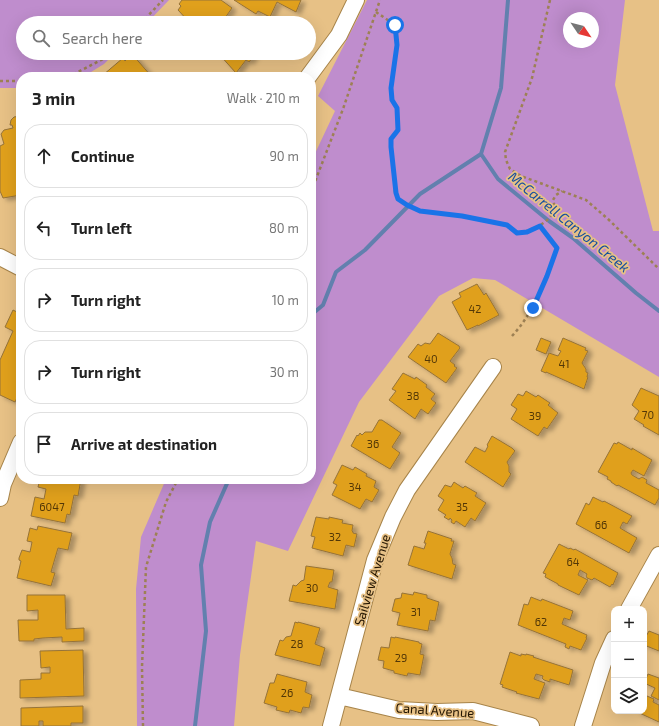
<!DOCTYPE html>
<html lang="en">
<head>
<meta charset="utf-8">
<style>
	:root { --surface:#fff; --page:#f6f6f6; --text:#222; --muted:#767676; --line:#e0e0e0 }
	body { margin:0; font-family:"Exo 2",sans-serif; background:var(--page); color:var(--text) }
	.controls { position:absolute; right:12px; bottom:12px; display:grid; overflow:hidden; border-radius:8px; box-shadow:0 4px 16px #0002 }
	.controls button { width:36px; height:36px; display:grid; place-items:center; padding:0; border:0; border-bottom:1px solid var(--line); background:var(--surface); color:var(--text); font:20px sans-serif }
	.compass { position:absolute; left:563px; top:12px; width:36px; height:36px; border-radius:50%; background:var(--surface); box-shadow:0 4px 16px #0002; rotate:125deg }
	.stop { position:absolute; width:12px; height:12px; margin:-9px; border:3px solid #1a73e8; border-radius:50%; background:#fff }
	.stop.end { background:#1a73e8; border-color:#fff; box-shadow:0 1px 4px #0008 }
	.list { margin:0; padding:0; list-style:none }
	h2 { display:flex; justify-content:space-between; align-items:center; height:52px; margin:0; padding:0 16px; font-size:17px }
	h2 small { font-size:13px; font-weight:400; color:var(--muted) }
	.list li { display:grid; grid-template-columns:26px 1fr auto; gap:12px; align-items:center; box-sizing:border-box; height:64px; margin:0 8px 8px; padding:0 8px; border:1px solid var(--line); border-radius:16px }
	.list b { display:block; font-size:15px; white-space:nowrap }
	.list em { font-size:13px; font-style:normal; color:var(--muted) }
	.icon { flex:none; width:22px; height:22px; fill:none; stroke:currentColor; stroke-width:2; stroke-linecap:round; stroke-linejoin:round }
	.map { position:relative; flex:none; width:659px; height:726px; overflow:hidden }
	.search { position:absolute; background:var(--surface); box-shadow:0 4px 16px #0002; left:16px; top:16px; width:300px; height:44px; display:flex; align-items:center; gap:10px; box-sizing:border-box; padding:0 14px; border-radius:22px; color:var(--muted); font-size:15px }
	.panel { position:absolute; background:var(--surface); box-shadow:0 4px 16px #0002; left:16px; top:72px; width:300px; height:412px; border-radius:16px }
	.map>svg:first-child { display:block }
	.green { fill:#bf8dcd; fill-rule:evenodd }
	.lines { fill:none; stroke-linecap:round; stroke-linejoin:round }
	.stream { stroke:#6280ae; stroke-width:4 }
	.building { fill:#e0a01b; stroke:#967339; filter:url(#shadow) }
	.street-casing { stroke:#a7844a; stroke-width:18 }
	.path { stroke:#9d8054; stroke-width:2.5; stroke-dasharray:3 3; stroke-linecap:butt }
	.street { stroke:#fff; stroke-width:16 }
	.route { stroke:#1a73e8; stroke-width:5 }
	.labels { text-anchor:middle; stroke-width:3.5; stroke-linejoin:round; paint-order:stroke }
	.number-label { font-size:11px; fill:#523707 }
	.street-label { font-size:13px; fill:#221400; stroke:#e7c186 }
	.water-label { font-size:14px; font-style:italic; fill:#154e9f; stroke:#e7c186 }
</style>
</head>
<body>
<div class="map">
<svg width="659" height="726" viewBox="0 0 659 726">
	<defs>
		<filter id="shadow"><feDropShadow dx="4.5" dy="2.5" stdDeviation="2" flood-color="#0004"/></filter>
	</defs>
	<rect width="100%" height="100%" fill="#e7c186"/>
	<!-- green -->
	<path class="green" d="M0,0H169L147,23H23V53H115L104,64L83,77H21V88H0Z
		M367,0H625L615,85L653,231H659V377L495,280L473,278L439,296L359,402L288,551L256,541L240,655L234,726H137L136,589L141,537L166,479H311V162L335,111L318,96ZM569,18H593V42H569Z"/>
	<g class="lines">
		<!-- stream -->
		<path class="stream" d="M508,0L501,88L481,154L498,179L549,221L573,238L636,293L659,311
			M311,315L323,305L336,272L365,250L420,194L481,154
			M195,726L206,631L201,565L210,522L229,479"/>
	</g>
	<!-- building -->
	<path class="building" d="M182,0H221L232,8L225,18L227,20L225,23H190L178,10L181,6L179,4Z
		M234,0H301L296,12L277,2L270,17L258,11L256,14Z
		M218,53H250L254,56L249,62L246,60L236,73Z
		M132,54L152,77H105L103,75L123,58L125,61Z
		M20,116L21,117V195L3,198L0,191V146L4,144L1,134L4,130L13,128L12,125H10L11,120L14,117Z
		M477,284L484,295L486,293L499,315L478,326V325L467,330L452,302L461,297L459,293Z
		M13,310L21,314V377L18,383L21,385V390L15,402L0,395V360L13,331L5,327Z
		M438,333L459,346L460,348L450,361L455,365L454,366L457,368L446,383L408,357L418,344L421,346L425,343L430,344Z
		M541,338L551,342L546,354L536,350Z
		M563,338L586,348L585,350L588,351L582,363L586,369V372L588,373L587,377H588L584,389L546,372V373L541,371L549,353L558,356L561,351L558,350Z
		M403,373L415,379L416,377L427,385L426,387L435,394L431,399L436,403L428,414L421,409L415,419L389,400L396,391L392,389Z
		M641,388L659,396V435L643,426L644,425L634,419L639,411L632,405Z
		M526,391L536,397L538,395L550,403L548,405L558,413L547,429L544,427L538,436L511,419L517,409L511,405L518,394L523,396Z
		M379,420H382L401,433L392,447L400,453L390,469L351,446L357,435L358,436L360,433L362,435L365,432H372Z
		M492,436L512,448L515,451L507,462L509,466V472L511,474L503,487L465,462L475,447L485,452L488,446L487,445Z
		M618,442L632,450V448L652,460L644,476L633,470L631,473L632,475L639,479L642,477L647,480L646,483L659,490V498L655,505L618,485L617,486L611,482V481L607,479L608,477L598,472L614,443L617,444Z
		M342,465L353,470L355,467L367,474L366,476L376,481L374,487L379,490L372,502L366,499L360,509L332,495L337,485L333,483Z
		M40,479H81L78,496L74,495L70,515L67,514L65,523L31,516L35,497L44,499L46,489L38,487Z
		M454,482L463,488L465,486L477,493L475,496L486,503L475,521L471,518L465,527L456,521L454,524L451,522L452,520L450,518L449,520L444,517L446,515L438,510L444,500L438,496L445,485L451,487Z
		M593,497L603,502L604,501L632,516L627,524L623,522L620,528L637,538L629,553L576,524L586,503L589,505Z
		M316,517L329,519V517L343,520L342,523L353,525L352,531L353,532V533L357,534L354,547L346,545L343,556L312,548L315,537L311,536Z
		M38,526L72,533L68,550L58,548L51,572L55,573L51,586L17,578L21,561L19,560V558L22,550L30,552L32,542L27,541L30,528L37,530Z
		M428,531L452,539L451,541H454L450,554L452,558L453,564L456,565L452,579L408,565L414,546L424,549L426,543H424Z
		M559,544L569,549L570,548L574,550L575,549L618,573L613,585L612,584L610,587L594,578L592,580L587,578L586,576L587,574L580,570L578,575L588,580L579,595L558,585V584L545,577L546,574L543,573Z
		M306,566L334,570L332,582H330L328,587L338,590L335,609L289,601L293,585L296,586L301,581L304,580Z
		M414,592L427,595V598L439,602L435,621L430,620L428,631L397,625L400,613L392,611L395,599L401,598L402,593L413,595Z
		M27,595H65L66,629L84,628V641L62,642V637L43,638L34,639V641H19L18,620H38V610L27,611Z
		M531,597L541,601L542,599L573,611L570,620L564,618L562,624L587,635L586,638H587L581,650L570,646L569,649L565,647L566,644L518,625L524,604L528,605Z
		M295,622L298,623V622L320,628L315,644L325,648L320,666L275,655L280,640L283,641L286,637L291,636Z
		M649,631L659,635V651L644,645V640Z
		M391,637L395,638V637L419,642V643L422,644L420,654L424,655L420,675L408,673L407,676L394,673V671L383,668L384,661L378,660L381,647L389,648Z
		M83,650L84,696L20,698V680L41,679V673H50V667L41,668L40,651Z
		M510,652L521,656V654L526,655V654L534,656L533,657L573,670L570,682L569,685L550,679V682L544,680L542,678L543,676L536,674L534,679L545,683L539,699L516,693L517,692L502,687L503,685L500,684Z
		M277,674L307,682L305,692L312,695L309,708L303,707L301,713L290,710L289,713L276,710L277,707L264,703L270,683H274Z
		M648,674L659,678V700L651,696L655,688L644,683Z
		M647,696L654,699L653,702L659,705V722L635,711H644V699H645Z
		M83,706V723H71V726H43V721H39V726H21V708Z"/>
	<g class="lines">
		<defs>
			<path id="street" d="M308,77L339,35L356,0
				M0,257L21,268
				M0,498L3,484L21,442
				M629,609L659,555
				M339,696L399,710L437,712L473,711L531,726
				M331,726L375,560L393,517L407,490L493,367
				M583,726L603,663L614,639"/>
		</defs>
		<!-- street casing -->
		<use href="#street" class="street-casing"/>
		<!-- path -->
		<path class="path" d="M550,0L532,78L505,152L506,160L510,169L521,176L586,200L608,219L659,269
			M376,12L395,25L397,45L391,88L392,100L397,108L398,130L391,139V147L395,193L398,199L407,205L420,211L462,216L507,225L517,233C533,231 560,219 553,200L556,195L562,191
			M141,23L163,0
			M68,77L107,57L111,53
			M0,81H21
			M311,192L343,109L380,0
			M512,336C535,311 546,279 557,248L540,226
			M143,726L142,667L146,567L166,502L178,479"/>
		<!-- street -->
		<use href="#street" class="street"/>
	</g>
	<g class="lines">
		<!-- route -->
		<path class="route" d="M395,25L397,45L391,88L392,100L397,108L398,130L391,139V147L396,193L398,199L407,205L420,211L462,216L507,225L517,233L527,232L540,226L557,248L547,276L533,308"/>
	</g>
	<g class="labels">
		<!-- number labels -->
		<g class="number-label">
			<text x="475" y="313">42</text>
			<text x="431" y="363">40</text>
			<text x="564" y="368">41</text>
			<text x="413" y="400">38</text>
			<text x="648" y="419">70</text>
			<text x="535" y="420">39</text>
			<text x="373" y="448">36</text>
			<text x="355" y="491">34</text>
			<text x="52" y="511">6047</text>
			<text x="462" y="511">35</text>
			<text x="601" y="529">66</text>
			<text x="335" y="541">32</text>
			<text x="573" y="566">64</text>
			<text x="312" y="592">30</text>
			<text x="416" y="616">31</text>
			<text x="541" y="626">62</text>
			<text x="297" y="648">28</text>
			<text x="401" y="662">29</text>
			<text x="287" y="697">26</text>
		</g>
		<!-- street labels -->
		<g class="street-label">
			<text transform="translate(372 580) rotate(-73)" y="5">Sailview Avenue</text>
			<text transform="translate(435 710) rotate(4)" y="5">Canal Avenue</text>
		</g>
		<!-- water labels -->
		<g class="water-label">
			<text transform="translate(569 222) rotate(39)" y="5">McCarrell Canyon Creek</text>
		</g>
	</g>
</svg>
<div class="controls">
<button>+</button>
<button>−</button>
<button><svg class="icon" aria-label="layers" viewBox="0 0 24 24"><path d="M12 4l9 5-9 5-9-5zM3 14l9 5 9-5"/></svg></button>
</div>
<svg class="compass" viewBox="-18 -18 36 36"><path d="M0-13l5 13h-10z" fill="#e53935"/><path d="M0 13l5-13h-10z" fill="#767676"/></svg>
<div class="stop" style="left:395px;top:25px"></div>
<div class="stop end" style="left:533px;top:308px"></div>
<div class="search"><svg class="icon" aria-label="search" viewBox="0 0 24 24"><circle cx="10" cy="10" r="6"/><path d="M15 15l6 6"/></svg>Search here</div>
<section class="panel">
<h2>3 min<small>Walk · 210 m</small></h2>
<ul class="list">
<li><svg class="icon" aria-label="ahead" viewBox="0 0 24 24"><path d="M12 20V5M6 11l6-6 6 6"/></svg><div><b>Continue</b></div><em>90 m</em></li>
<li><svg class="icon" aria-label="left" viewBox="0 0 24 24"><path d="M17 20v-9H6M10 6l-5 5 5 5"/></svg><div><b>Turn left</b></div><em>80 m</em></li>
<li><svg class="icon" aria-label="right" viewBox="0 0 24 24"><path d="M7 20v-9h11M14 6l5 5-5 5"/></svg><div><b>Turn right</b></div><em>10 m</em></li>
<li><svg class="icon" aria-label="right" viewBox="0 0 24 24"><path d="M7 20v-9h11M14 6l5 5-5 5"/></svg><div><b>Turn right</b></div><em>30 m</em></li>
<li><svg class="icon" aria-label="arrive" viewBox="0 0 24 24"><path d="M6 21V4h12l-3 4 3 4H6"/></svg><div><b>Arrive at destination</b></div></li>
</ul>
</section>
</div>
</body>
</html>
